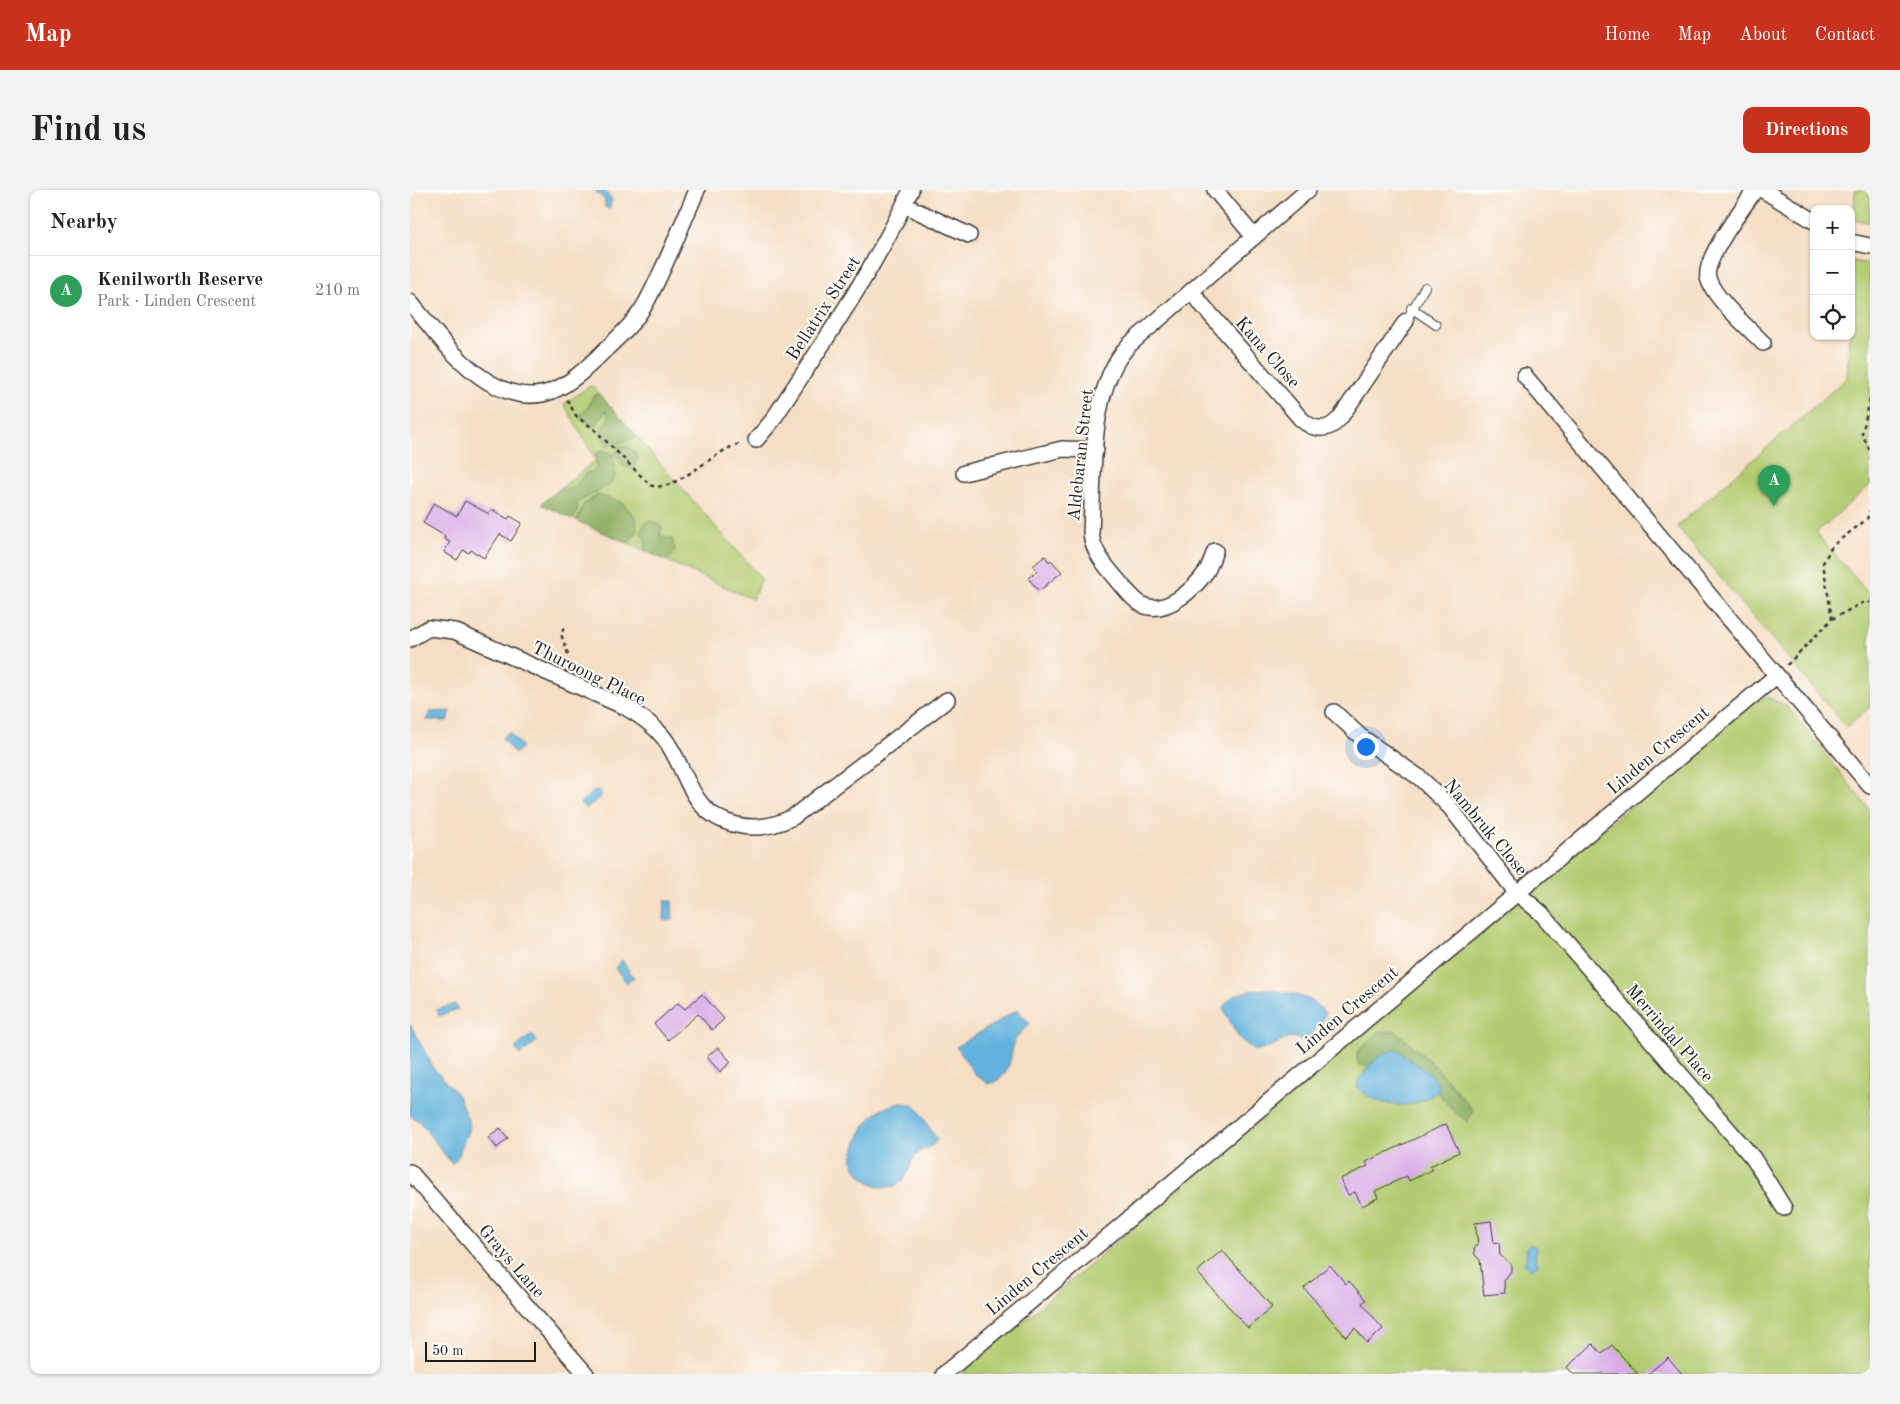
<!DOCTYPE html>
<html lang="en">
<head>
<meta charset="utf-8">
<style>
	:root { --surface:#fff; --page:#f2f2f2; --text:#202124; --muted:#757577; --line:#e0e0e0; --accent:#c8321e }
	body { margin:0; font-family:"Old Standard TT",serif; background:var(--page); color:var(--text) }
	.controls { position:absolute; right:15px; top:15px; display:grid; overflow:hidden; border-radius:10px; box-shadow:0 1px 4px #0004 }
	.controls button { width:45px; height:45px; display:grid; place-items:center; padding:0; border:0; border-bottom:1px solid var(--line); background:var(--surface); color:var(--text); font:25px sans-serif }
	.scale { position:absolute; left:15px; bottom:12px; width:111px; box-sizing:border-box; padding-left:5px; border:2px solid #1c1c1c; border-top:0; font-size:14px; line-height:18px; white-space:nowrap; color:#1c1c1c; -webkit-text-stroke:4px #fdfcf7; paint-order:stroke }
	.you { position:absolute; left:955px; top:556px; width:18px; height:18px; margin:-12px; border:4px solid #fff; border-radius:50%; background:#1a73e8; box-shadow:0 0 0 8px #1a73e833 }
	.badge { display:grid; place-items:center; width:32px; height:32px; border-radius:50%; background:var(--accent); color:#fff; font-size:16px; font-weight:700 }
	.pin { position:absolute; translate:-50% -41px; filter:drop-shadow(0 1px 2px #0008) }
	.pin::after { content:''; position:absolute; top:26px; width:18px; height:15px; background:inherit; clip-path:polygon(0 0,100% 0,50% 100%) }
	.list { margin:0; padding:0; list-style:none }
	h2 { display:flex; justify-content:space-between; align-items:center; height:65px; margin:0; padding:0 20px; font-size:21px }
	h2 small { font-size:16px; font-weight:400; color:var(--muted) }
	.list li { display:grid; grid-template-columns:32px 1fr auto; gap:15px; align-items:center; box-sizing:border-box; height:70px; padding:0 20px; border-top:1px solid var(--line) }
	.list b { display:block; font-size:19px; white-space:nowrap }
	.list p { margin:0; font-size:16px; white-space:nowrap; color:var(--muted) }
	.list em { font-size:16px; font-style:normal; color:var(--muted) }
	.icon { flex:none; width:28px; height:28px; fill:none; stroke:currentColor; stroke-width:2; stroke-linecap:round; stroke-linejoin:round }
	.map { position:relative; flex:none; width:1460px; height:1184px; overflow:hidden; border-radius:10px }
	header { display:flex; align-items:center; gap:30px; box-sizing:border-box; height:70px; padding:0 25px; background:var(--accent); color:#fff }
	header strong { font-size:24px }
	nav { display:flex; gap:28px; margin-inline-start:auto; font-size:18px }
	.intro { display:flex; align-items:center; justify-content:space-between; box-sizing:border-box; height:120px; padding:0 30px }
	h1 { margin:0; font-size:35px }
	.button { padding:12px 22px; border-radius:10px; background:var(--accent); color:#fff; font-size:18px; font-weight:700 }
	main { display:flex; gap:30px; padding:0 30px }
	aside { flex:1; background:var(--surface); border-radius:10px; box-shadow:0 1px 4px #0004 }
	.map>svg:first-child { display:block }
	.green { fill:#b2cb70; stroke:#677446 }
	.forest { fill:#8daf62; stroke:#54663f }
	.water { fill:#62b2dd; stroke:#3f677c }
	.building { fill:#d9abe8 }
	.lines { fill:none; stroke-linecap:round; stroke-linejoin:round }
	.service-casing { stroke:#3d3935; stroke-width:10 }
	.minor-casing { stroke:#3d3935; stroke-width:18 }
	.path { stroke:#3d3935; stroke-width:2.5; stroke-dasharray:4 4; stroke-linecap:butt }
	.service { stroke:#fff; stroke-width:8 }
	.minor { stroke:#fff; stroke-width:15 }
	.labels { text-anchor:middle; stroke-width:4; stroke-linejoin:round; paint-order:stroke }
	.street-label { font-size:18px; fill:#1c1c1c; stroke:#fdfcf7 }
</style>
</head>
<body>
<header>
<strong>Map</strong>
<nav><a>Home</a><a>Map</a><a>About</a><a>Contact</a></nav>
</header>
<div class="intro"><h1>Find us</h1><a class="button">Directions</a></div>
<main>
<aside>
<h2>Nearby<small></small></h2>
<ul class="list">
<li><span class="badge" style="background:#2e9e5b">A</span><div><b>Kenilworth Reserve</b><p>Park · Linden Crescent</p></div><em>210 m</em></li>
</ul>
</aside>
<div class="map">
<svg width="1460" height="1184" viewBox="0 0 1460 1184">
	<rect width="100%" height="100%" fill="#fdfcf7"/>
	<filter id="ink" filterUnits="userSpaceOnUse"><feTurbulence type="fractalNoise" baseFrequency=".02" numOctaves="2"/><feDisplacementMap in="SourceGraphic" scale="10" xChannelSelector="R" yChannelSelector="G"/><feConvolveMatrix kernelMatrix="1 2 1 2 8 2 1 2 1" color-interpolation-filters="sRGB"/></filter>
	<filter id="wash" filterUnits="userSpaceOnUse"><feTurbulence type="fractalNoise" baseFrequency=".0096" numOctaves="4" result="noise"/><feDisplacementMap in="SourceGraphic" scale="20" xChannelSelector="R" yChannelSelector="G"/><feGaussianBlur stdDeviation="1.12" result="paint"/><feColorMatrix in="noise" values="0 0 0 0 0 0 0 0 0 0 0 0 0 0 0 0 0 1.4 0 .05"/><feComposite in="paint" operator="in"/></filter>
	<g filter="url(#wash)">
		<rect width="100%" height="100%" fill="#f5dec4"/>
		<!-- green -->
		<path class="green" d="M1445,0H1460V32L1444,30Z
			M1442,71L1460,74V295L1406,343L1460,405V517L1436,537L1267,336L1437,188L1439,146H1441Z
			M181,195L352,389L342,409L131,314L186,270L154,214Z
			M1357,507L1377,516L1460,620V1184H551L1342,513Z"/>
		<!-- forest -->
		<path class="forest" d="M189,204L226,245L223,249L198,256C189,246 191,236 199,227L196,221L184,237L169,226L178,217L183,206Z
			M208,256L220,257L228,266L225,276L221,278L214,276L206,264Z
			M193,260L203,264L205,285L201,294L168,312L167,322L162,329L131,314L151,298L158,300L163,298L177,282H184L187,277L186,264Z
			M187,305L212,312L226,328L227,342L218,353L167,331L173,315Z
			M242,331L252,337L250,346L262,349L265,359L262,366L255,370L236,361L235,348L231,344L235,333Z
			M986,841L1027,878L1063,920L1057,932L1041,918L1016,888L979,864L958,877L948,874L947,862L969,842Z"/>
		<!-- water -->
		<path class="water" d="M188,0H193L202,9L199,19L195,17V10L186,2Z
			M40,521L37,531L16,530L20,522Z
			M99,542L112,557L105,564L92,548Z
			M187,599L192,605L176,619L170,613Z
			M255,711H262L263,730L254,731Z
			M212,770L224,788L217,793L205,778Z
			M854,799C874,802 904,805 915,824C911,836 904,843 892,850L882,847L852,860H844L829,848L813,819C820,802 838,801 854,799Z
			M45,814L48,819L29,826L27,820Z
			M607,820L620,833C616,838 609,843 606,848C598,866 604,887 578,894L565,884L546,857Z
			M0,834L24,879L48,905L60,935L48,967L42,974L9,931L0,925Z
			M122,844L127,851L110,865L105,858Z
			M988,860C1002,874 1022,880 1030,899C1008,921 970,920 948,898V891C959,876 967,862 988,860Z
			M492,913L501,914L508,919L527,950C523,958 514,957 508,963C500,970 500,982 493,990C476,1008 447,989 442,970C448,941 461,917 492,913Z
			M1121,1054L1127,1058L1125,1067L1128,1075L1120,1079L1114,1073L1117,1067L1116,1058Z"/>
		<g id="blocks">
			<!-- building -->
			<path class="building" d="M55,311L79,324L81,319L98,329L100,326L112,333L101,351L90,344L74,368L61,360L59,363L53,360L47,370L34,362L40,352L34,349L35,346L13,333L24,313L47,326Z
				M635,366L639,372L641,370L652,382L629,401L618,388L627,381L623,376Z
				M292,804L314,829L302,840L288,824L258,850L244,834L268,813L275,819Z
				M308,857L321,872L310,882L297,867Z
				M1036,934L1049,962L1020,976L1022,980L999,991L997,986L965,1001L968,1008L952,1016L945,1002L938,1005L930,989L958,976L956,972Z
				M90,938L98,948L87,958L78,947Z
				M1081,1031L1084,1053L1089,1052L1090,1065L1101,1075V1081L1094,1091L1095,1103L1074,1105L1070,1070L1065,1065L1064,1059L1068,1054L1065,1033Z
				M812,1060L862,1117L838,1138L787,1082Z
				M920,1075L936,1094L939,1091L956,1110L952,1113L973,1139L957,1153L945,1138L936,1147L894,1098Z
				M1183,1154L1192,1164L1202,1155L1228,1184H1163L1157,1177Z
				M1258,1167L1272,1184H1238Z"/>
		</g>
	</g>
	<g filter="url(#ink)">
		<use href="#blocks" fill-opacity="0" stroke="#3d3935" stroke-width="1"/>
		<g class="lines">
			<defs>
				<path id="service" d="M1001,118L1026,135
					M996,131L1015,97"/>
				<path id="minor" d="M805,0L844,47
					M1345,0C1333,18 1293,69 1298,88C1304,109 1338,137 1353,153
					M1353,0L1404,31
					M494,15L559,45
					M1441,52L1460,56
					M781,102L891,229C904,241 918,242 930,228L996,131
					M0,112C23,139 46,172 77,191C129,223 159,196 195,160C211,145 227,130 237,111C256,75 271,37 287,0
					M1115,186L1460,596
					M346,250L362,231C411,156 463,82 501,0
					M554,283L652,259L686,260
					M805,361C802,368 800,376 796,382C784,399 757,424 735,416C723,411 714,397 705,387C694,374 683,361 681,344C684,286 678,198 719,155L898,0
					M0,449L19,438L44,441L215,517C229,525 244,535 254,548C279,581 278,624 327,635C347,640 365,636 383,627L537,510
					M924,522L951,547L1010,588L1039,616L1106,702L1131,723L1343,968L1374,1018
					M0,982L176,1184
					M534,1184L1366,486"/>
			</defs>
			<!-- service casing -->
			<use href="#service" class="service-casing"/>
			<!-- minor casing -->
			<use href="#minor" class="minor-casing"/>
			<!-- path -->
			<path class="path" d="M157,210L167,227L184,239L240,295C265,305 304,259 332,253
				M1460,210L1452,244L1460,261
				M1422,429L1452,413L1460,412
				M154,438L151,444L159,467
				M1377,475L1422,429L1413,373L1422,356L1457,329L1460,321"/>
			<!-- service -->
			<use href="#service" class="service"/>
			<!-- minor -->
			<use href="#minor" class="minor"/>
		</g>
	</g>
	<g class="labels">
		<!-- street labels -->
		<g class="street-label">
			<text transform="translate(413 118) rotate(-57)" y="6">Bellatrix Street</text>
			<text transform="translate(858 162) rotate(49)" y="6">Kana Close</text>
			<text transform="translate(670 265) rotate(-84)" y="6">Aldebaran Street</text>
			<text transform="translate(179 483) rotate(26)" y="6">Thuroong Place</text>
			<text transform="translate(1248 560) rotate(-40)" y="6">Linden Crescent</text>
			<text transform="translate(1076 637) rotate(50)" y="6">Nambruk Close</text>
			<text transform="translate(937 820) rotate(-40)" y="6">Linden Crescent</text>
			<text transform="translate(1260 843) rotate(49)" y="6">Merrindal Place</text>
			<text transform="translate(102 1071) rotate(49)" y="6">Grays Lane</text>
			<text transform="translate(627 1081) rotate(-40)" y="6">Linden Crescent</text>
		</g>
	</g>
</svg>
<div class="controls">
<button>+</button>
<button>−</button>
<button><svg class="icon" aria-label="locate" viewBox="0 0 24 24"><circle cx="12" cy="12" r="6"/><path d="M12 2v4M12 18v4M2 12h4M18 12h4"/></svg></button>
</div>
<div class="scale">50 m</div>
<div class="you"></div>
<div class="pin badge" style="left:1364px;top:316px;background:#2e9e5b">A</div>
</div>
</main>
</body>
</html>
